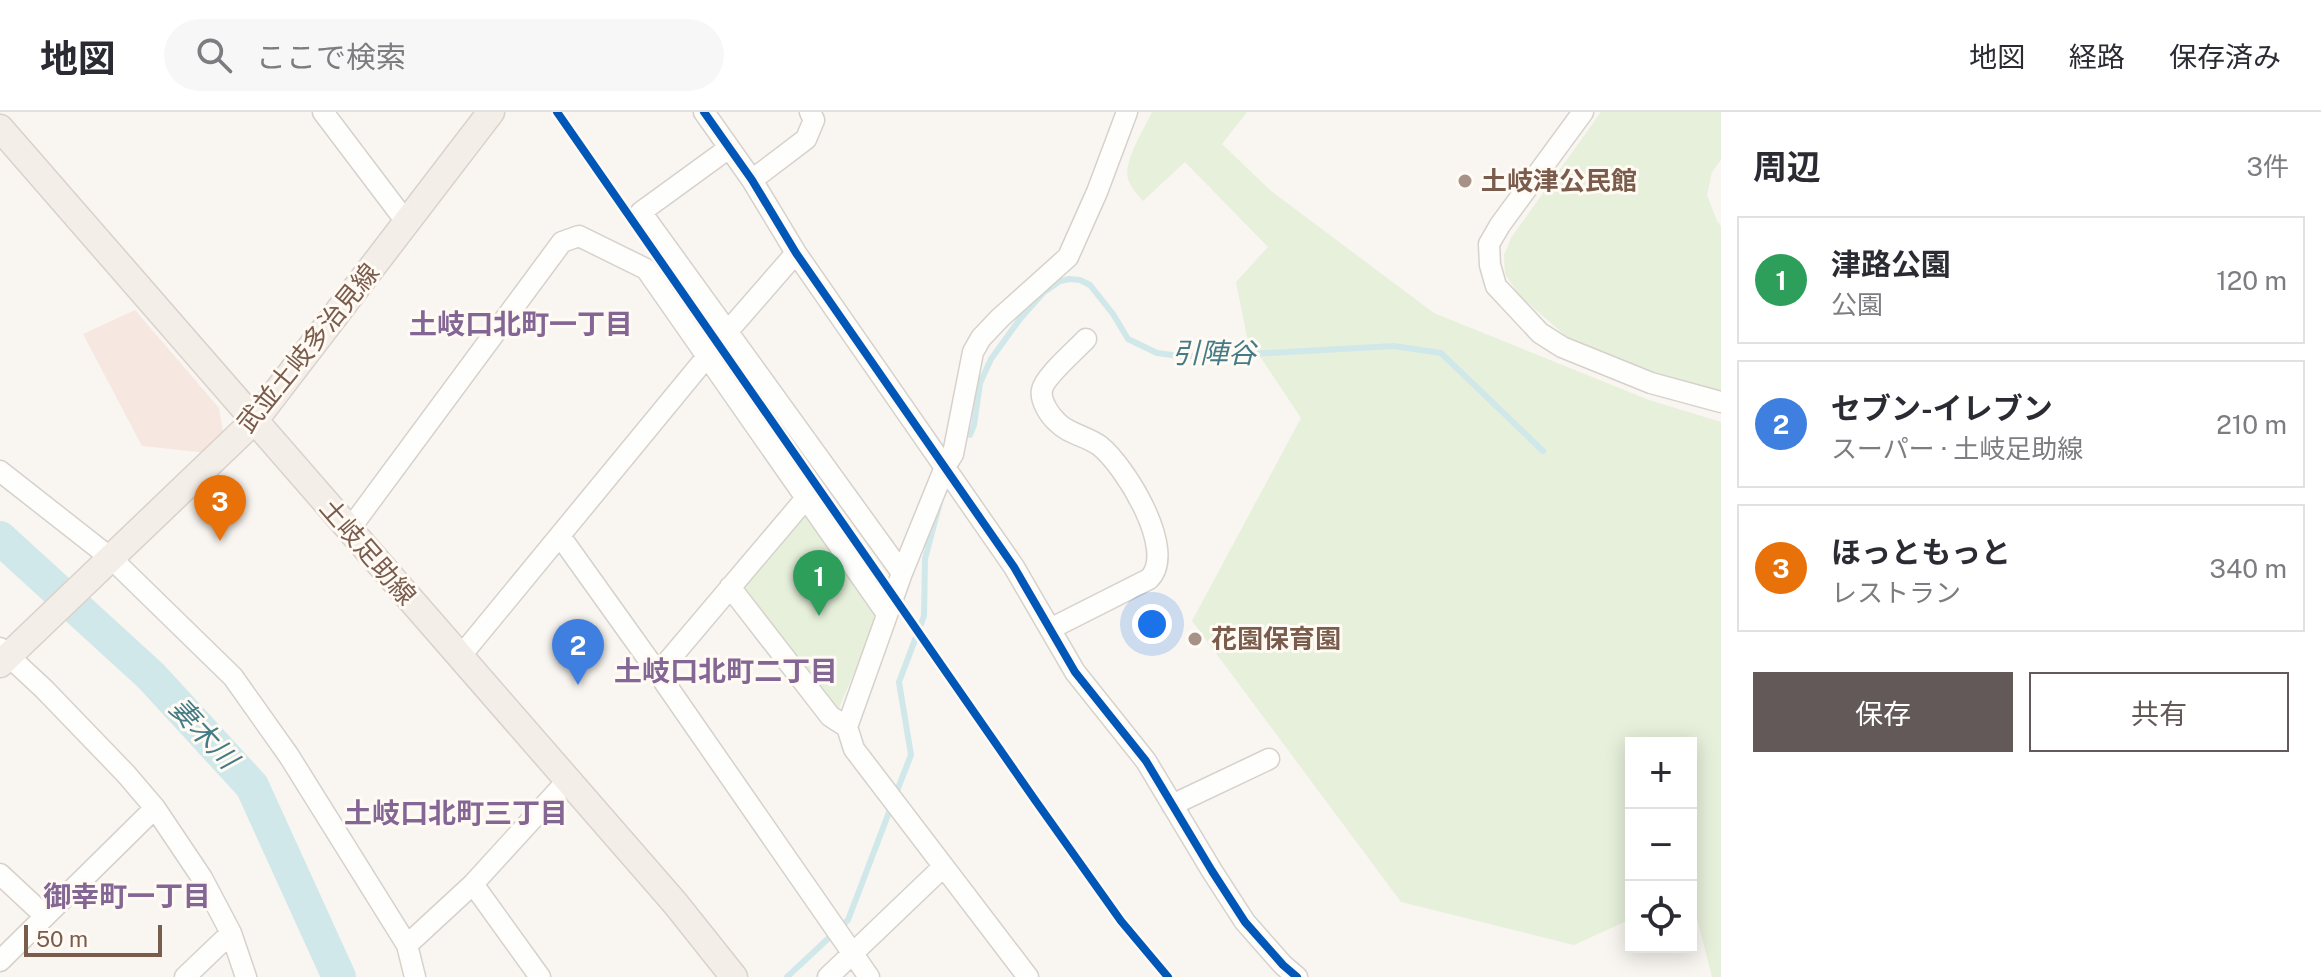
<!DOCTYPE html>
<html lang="ja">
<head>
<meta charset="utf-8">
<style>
	:root { --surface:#fff; --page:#f7f7f7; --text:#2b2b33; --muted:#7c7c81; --line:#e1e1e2; --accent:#625958 }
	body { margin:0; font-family:"Public Sans","Noto Sans JP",sans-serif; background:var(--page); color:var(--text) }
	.controls { position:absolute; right:24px; bottom:24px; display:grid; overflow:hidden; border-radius:0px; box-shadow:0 4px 20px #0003 }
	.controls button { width:72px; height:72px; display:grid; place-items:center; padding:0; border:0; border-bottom:2px solid var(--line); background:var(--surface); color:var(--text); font:40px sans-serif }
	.scale { position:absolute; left:24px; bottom:20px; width:138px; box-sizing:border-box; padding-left:8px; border:4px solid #7a5c4d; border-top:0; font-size:22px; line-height:28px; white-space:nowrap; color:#7a5c4d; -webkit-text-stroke:6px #fffaf3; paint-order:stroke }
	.you { position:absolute; left:1152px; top:512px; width:28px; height:28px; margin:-20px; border:6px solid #fff; border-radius:50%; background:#1a73e8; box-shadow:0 0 0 12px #1a73e833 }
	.badge { display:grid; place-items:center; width:52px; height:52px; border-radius:50%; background:var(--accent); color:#fff; font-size:26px; font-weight:700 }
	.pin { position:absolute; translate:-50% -66px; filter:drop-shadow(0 2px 4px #0008) }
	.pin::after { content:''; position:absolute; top:42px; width:28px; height:24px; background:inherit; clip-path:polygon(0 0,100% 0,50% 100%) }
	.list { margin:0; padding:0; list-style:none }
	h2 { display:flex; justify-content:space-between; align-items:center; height:104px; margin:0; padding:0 32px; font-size:34px }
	h2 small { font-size:26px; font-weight:400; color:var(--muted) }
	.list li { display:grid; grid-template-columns:52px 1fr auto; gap:24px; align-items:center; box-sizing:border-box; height:128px; margin:0 16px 16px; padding:0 16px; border:2px solid var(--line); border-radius:0px }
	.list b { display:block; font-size:30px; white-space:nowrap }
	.list p { margin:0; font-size:26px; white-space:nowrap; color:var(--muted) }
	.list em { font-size:26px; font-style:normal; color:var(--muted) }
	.actions { display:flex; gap:16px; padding:24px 32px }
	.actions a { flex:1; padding:18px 0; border:2px solid var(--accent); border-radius:0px; text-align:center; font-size:28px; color:var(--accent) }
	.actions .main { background:var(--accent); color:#fff }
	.icon { flex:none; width:44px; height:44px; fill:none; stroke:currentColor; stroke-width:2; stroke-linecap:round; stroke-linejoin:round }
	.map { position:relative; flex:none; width:1721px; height:865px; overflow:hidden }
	header { display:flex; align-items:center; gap:48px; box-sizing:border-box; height:112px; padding:0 40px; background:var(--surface); border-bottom:2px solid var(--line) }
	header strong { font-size:38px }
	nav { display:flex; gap:44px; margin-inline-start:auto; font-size:28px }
	.search { width:560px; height:72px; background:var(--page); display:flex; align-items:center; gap:20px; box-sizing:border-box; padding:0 28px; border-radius:44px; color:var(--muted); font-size:30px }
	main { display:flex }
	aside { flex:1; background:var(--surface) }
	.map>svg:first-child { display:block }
	.commercial { fill:#f6e8e1 }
	.green { fill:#e7f0db }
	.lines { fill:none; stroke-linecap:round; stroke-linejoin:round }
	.stream { stroke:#d0e8ea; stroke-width:6 }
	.river { stroke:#d0e8ea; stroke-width:34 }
	.minor-casing { stroke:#d7d1cb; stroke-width:23 }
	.major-casing { stroke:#dad1cc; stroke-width:29 }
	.minor { stroke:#fefefd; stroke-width:20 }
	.major { stroke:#f3eee8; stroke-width:26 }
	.cycleway-casing { stroke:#fffaf3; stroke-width:13 }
	.cycleway { stroke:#0057b8; stroke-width:8 }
	.poi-dot { fill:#a69286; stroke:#fffaf3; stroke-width:3 }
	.labels { text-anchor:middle; stroke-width:6; stroke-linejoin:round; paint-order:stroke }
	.poi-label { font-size:26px; font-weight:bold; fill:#7a5c4d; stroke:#fffaf3; text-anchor:start }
	.street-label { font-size:26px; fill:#7a5c4d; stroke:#fffaf3 }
	.neighbourhood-label { font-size:28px; font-weight:bold; fill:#846695; stroke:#fffaf3 }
	.water-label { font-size:28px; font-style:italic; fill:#437c86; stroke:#fffaf3 }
</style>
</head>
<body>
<header>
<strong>地図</strong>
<div class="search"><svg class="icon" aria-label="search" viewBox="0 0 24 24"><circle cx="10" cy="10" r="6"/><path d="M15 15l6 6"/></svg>ここで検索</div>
<nav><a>地図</a><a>経路</a><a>保存済み</a></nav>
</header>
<main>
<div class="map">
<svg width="1721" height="865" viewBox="0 0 1721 865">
	<rect width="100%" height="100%" fill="#f9f5f0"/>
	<!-- commercial -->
	<path class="commercial" d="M135,198L219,296L224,326L208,341L142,334L83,222Z"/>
	<!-- green -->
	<path class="green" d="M1152,0H1247L1222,32L1271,79L1434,201L1649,288L1721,310V865H1712L1691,783V631H1631V807L1574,833L1401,790L1192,509L1301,306L1247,225L1236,170L1268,135L1185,50L1143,89C1138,83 1131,76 1128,67C1123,50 1144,17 1152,0Z
		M1601,0H1721V48L1712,60L1707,83L1717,109L1721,114V278L1655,262L1567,225L1519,183L1505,162L1504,143L1511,126Z
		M803,402L812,405L875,499L876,510L839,596H832L743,480V473Z"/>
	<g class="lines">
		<!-- stream -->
		<path class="stream" d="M970,323L974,313L980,271L991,247L1020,207L1044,180L1060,169L1069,167L1080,168L1090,173L1113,202L1128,227L1157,241L1179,244H1214L1394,234L1441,241L1543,339
			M895,684L911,643L899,570L924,504L925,447L940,390
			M787,865L848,808L891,695"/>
		<!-- river -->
		<path class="river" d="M0,426L151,564L252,674L339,865"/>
		<defs>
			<path id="minor" d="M323,0L407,111
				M704,0L752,68L796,141L1014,455L1075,560L1146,649L1212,759L1245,810L1283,853L1297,865
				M1583,0L1500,113L1489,132L1490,153L1496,174L1540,221L1562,235L1651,271L1721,290
				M729,36L641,100L902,461
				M752,68L806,27L814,8L810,0
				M0,359L112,447L233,565L289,644L407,833L415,865
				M349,418L562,130L579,124L646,157L887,502
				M560,424L658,561L869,865
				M730,475L830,604L847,615
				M1050,517L1149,467C1178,439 1125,354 1100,334C1087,324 1068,322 1057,310C1049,303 1040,288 1042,278C1044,265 1076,238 1086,227
				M0,536L44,577L126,662L155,696L202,766L231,821L246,865
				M459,546L728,219L796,141
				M658,561L807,385
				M1172,693L1269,647
				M0,762L45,804
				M473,772L540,865
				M407,833L473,772L567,669
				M0,849L155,696
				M185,865L231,821
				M828,865L943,755
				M1028,865L854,637L847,615L902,461L945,355L953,342L973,240L981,226L1000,206L1068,145L1097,80L1127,0"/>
			<path id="major" d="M0,16L675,791L734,865
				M0,552L255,308L491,0"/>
		</defs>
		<!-- minor casing -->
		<use href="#minor" class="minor-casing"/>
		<!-- major casing -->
		<use href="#major" class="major-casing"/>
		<!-- minor -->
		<use href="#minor" class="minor"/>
		<!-- major -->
		<use href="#major" class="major"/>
		<defs>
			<path id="cycleway" d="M557,0L1035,688L1121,809L1168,865
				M704,0L752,68L796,141L1014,455L1075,560L1146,649L1212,759L1245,810L1283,853L1297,865"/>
		</defs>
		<!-- cycleway casing -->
		<use href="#cycleway" class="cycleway-casing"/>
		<!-- cycleway -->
		<use href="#cycleway" class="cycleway"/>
	</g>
	<!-- markers -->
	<g class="poi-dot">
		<circle cx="1465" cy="69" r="8"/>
		<circle cx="1195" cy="527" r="8"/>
	</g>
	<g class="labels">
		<!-- poi labels -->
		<g class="poi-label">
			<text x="1481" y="78">土岐津公民館</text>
			<text x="1211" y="536">花園保育園</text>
		</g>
		<!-- street labels -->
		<g class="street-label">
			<text transform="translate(308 236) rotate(-51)" y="9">武並土岐多治見線</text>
			<text transform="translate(368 440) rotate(49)" y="9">土岐足助線</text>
		</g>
		<!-- neighbourhood labels -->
		<g class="neighbourhood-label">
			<text x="521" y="222">土岐口北町一丁目</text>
			<text x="726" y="569">土岐口北町二丁目</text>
			<text x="456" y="711">土岐口北町三丁目</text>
			<text x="127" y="794">御幸町一丁目</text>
		</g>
		<!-- water labels -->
		<g class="water-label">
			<text x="1214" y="251">引陣谷</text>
			<text transform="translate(204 621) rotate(47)" y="10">妻木川</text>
		</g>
	</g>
</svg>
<div class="controls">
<button>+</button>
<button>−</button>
<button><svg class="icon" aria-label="locate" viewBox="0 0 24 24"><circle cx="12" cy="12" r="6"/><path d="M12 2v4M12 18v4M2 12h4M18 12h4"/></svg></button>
</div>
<div class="scale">50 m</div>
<div class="you"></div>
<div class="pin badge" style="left:819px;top:504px;background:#2e9e5b">1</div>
<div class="pin badge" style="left:578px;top:573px;background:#3f7fe0">2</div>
<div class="pin badge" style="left:220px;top:429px;background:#e8710a">3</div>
</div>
<aside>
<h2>周辺<small>3件</small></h2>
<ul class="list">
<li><span class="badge" style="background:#2e9e5b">1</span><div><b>津路公園</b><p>公園</p></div><em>120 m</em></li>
<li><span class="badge" style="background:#3f7fe0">2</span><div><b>セブン-イレブン</b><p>スーパー · 土岐足助線</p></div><em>210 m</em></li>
<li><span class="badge" style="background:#e8710a">3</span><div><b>ほっともっと</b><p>レストラン</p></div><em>340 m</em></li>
</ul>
<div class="actions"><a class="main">保存</a><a>共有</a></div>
</aside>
</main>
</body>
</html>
